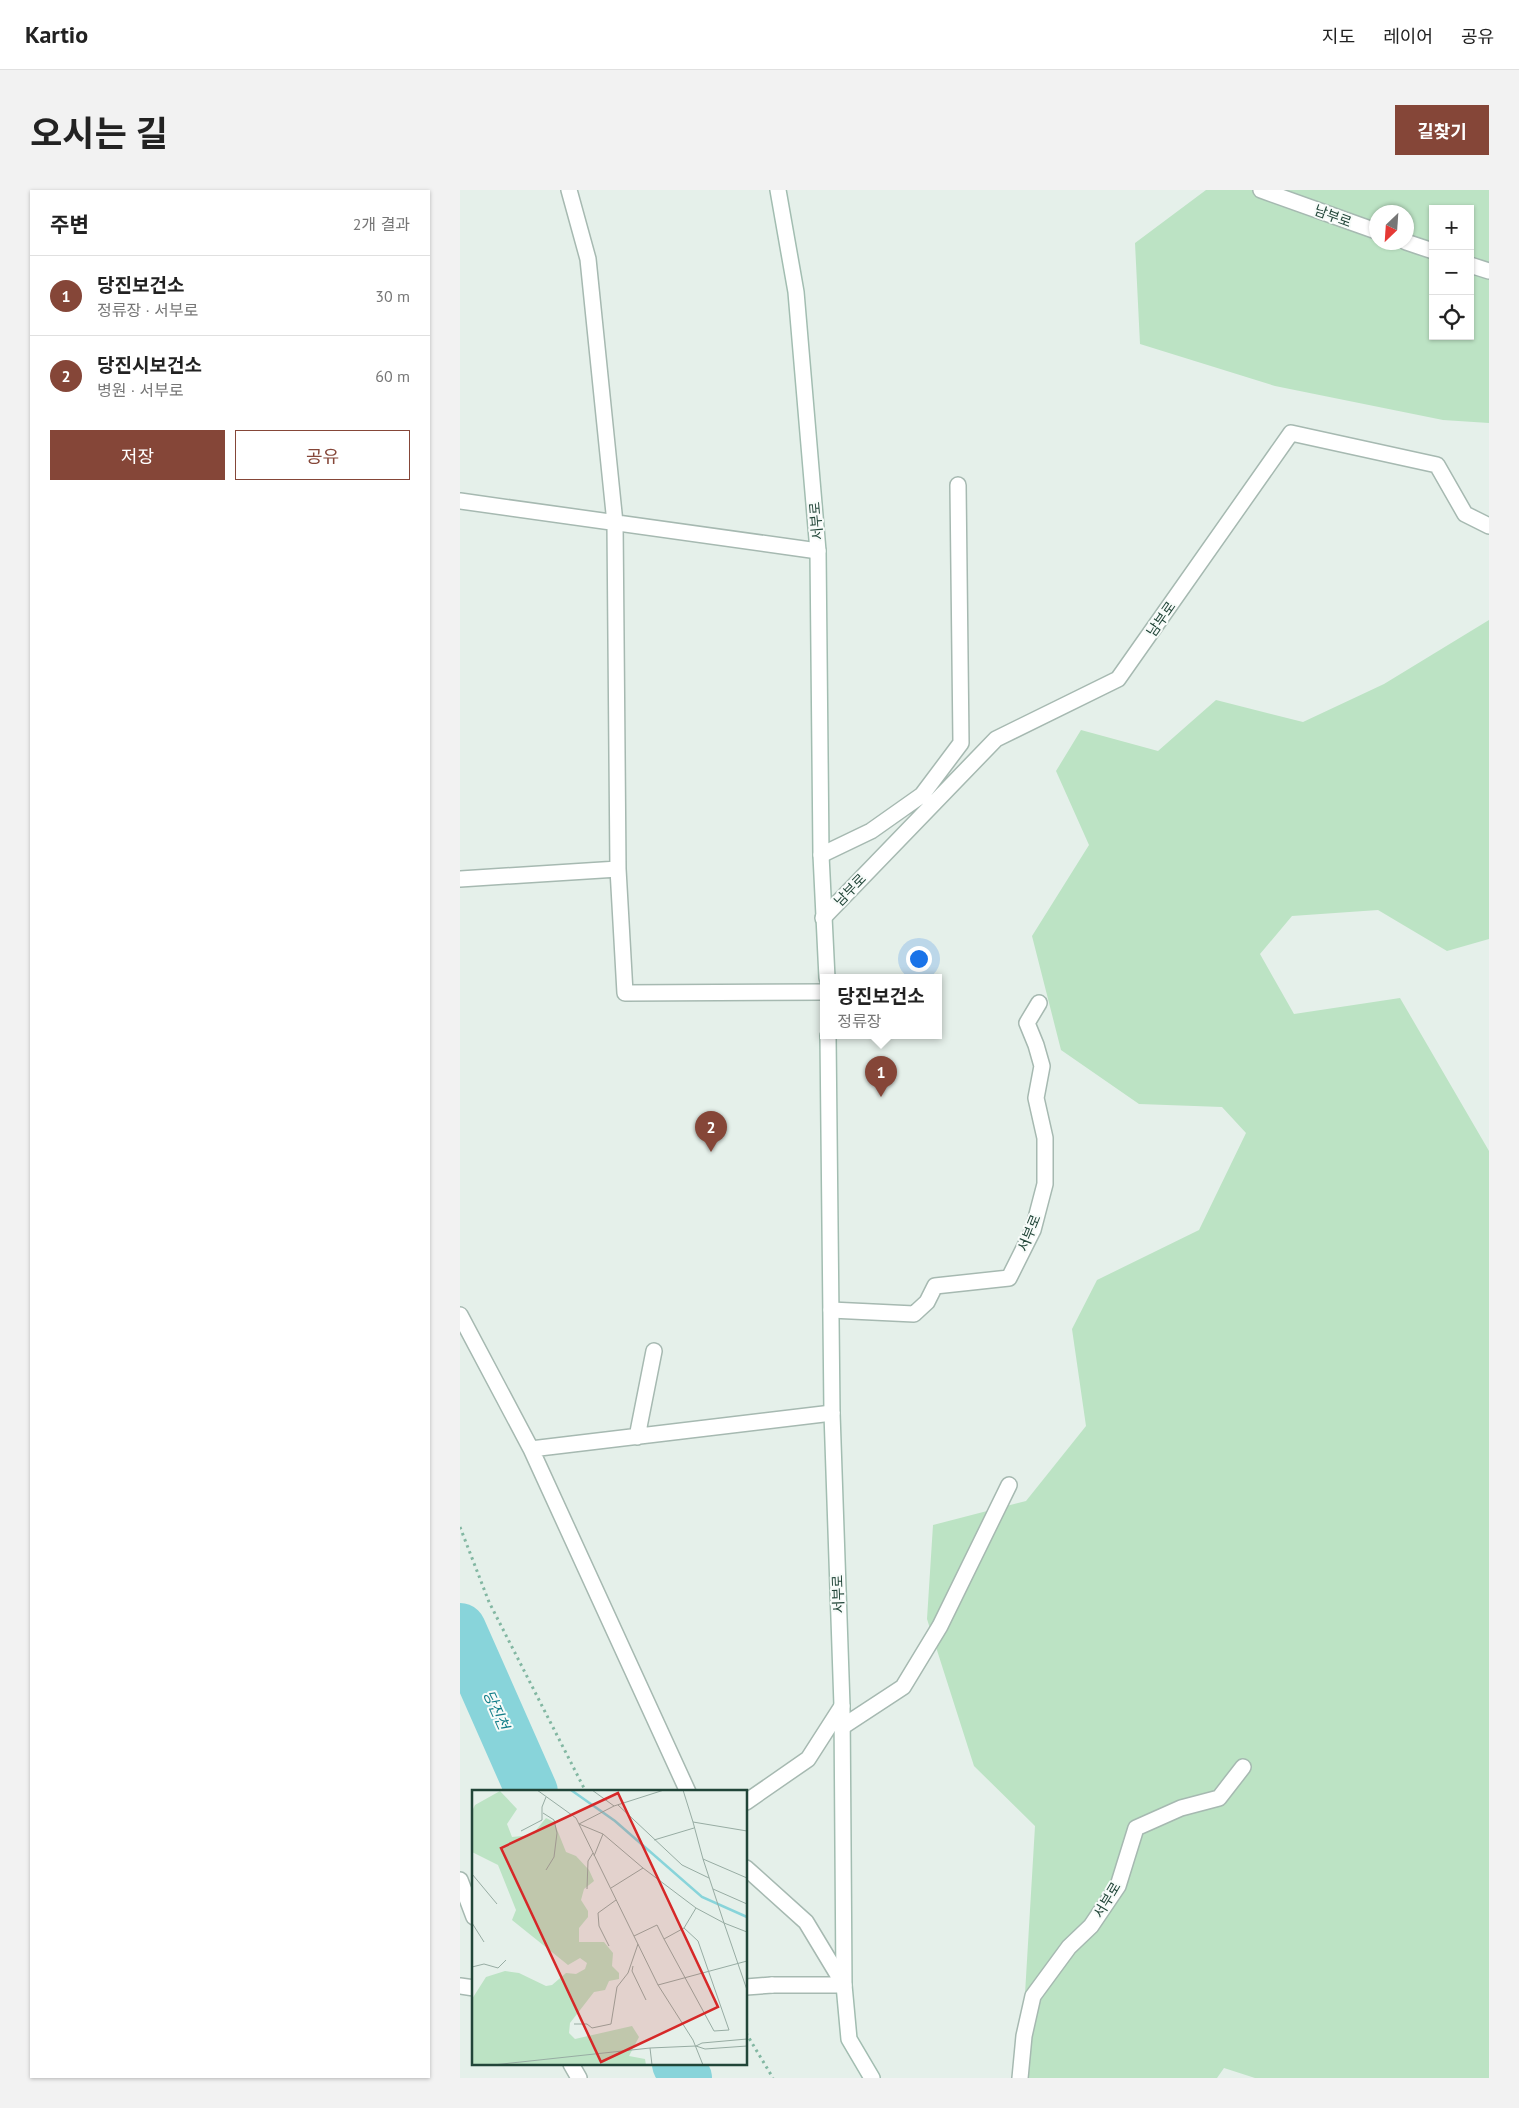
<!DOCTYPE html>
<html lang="ko">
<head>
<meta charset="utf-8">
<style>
	:root { --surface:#fff; --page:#f2f2f2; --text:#222; --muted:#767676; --line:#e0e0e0; --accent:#854638 }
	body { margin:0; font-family:"PT Sans","Noto Sans KR",sans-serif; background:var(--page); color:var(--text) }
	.controls { position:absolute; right:15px; top:15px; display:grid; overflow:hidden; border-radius:0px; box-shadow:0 1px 4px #0004 }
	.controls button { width:45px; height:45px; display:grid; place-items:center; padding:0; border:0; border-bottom:1px solid var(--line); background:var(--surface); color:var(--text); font:25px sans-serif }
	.compass { position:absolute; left:909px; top:15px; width:45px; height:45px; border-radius:50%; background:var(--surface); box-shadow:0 1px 4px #0004; rotate:205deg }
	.you { position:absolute; left:458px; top:768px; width:18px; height:18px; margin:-12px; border:4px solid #fff; border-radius:50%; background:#1a73e8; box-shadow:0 0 0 8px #1a73e833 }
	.badge { display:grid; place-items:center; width:32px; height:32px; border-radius:50%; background:var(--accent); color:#fff; font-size:16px; font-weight:700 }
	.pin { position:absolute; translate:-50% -41px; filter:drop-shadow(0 1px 2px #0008) }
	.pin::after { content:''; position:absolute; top:26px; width:18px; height:15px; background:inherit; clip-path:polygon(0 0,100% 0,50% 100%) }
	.popup { position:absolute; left:360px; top:784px; width:122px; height:65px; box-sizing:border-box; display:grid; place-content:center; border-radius:0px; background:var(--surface); filter:drop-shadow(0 1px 4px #0005); font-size:16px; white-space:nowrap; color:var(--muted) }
	.popup b { font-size:19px; color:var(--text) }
	.popup::after { content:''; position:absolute; left:50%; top:100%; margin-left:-10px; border:10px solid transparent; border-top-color:var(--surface) }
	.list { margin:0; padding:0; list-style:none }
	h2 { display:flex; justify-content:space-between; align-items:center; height:65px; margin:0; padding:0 20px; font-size:21px }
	h2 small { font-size:16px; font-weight:400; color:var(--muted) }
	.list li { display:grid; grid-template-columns:32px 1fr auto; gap:15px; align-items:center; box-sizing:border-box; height:80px; padding:0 20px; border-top:1px solid var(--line) }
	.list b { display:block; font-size:19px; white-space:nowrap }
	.list p { margin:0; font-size:16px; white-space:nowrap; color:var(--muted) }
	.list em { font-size:16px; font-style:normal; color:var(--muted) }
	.actions { display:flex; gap:10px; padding:15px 20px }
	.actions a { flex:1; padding:11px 0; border:1px solid var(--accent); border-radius:0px; text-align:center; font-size:18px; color:var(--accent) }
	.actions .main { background:var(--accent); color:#fff }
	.icon { flex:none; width:28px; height:28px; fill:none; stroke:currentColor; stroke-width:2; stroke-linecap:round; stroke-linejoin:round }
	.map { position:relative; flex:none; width:1029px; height:1888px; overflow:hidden; border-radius:0px }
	header { display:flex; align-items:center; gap:30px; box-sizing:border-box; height:70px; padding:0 25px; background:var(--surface); border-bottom:1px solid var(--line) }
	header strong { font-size:24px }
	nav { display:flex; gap:28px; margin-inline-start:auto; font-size:18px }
	.intro { display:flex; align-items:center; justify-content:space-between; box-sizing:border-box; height:120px; padding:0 30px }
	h1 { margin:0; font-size:35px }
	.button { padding:12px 22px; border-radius:0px; background:var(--accent); color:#fff; font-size:18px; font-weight:700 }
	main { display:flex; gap:30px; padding:0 30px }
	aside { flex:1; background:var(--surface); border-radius:0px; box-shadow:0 1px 4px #0004 }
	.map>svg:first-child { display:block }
	.green { fill:#bce3c4; fill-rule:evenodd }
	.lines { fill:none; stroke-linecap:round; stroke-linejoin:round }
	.river { stroke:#88d4da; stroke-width:52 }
	.minor-casing { stroke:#a6b9b1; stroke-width:18 }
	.tertiary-casing { stroke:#a6b9b1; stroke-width:18 }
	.secondary-casing { stroke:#a2bdb1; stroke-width:18 }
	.path { stroke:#82b7a2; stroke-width:3; stroke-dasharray:2.5 4; stroke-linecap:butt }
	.minor { stroke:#fff; stroke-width:15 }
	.tertiary { stroke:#fff; stroke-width:15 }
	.secondary { stroke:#fff; stroke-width:15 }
	.labels { text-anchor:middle; stroke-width:4; stroke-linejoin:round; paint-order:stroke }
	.street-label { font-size:14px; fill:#214538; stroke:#f7fbf9 }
	.water-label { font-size:15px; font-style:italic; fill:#137e89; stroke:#f7fbf9 }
	.inset-river { fill:none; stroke:#88d4da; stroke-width:2.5 }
	.inset-road { fill:none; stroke:#97aca3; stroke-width:1 }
	.view { fill:#d62828; fill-opacity:0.15; stroke:#d62828; stroke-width:2.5 }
	.inset-edge { fill:none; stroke:#214538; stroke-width:2.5 }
</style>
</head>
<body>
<header>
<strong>Kartio</strong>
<nav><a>지도</a><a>레이어</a><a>공유</a></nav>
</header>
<div class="intro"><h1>오시는 길</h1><a class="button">길찾기</a></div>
<main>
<aside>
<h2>주변<small>2개 결과</small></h2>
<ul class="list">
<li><span class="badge">1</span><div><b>당진보건소</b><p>정류장 · 서부로</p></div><em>30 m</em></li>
<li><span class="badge">2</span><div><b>당진시보건소</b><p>병원 · 서부로</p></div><em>60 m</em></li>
</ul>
<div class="actions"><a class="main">저장</a><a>공유</a></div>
</aside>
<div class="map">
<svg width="1029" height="1888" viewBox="0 0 1029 1888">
	<rect width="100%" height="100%" fill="#e5f0ea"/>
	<!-- green -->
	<path class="green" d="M746,0H1029V233L983,230L815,196L680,154L675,53ZM973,19H1010V146H973ZM916,22H946V52H916Z
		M1029,430V749L987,761L918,720L832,726L800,764L834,824L940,808L1029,961V1888H795L764,1878L757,1888H560L575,1636L514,1576L467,1429L473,1335L566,1311L626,1236L612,1139L637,1090L739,1040L786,943L762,917L679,914L601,860L572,746L629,655L596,581L621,540L698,561L756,510L843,532L924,494Z"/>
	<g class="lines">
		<!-- river -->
		<path class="river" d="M0,1439L72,1602
			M218,1874L226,1888"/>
		<defs>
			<path id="minor" d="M109,0L128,69L155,333L158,679
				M0,311L358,361
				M361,665L411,641L462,605L501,553L498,295
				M0,689L158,679L165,803L364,802
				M363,728L536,549L658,489L831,243L977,275L1005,324L1029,336
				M371,1120L454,1124L467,1112L475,1096L549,1088L573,1040L585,994V948L576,908L582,876L576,855L567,833L579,813
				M0,1125L71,1259L372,1223
				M177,1247L194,1161
				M71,1259L228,1602
				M382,1537L443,1497L480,1436L549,1295
				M286,1612L348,1569L382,1516
				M286,1678L346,1732L384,1795
				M0,1690L14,1727
				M312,1795H384
				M560,1888L564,1846L573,1806L609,1757L631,1736L658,1696L676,1638L721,1618L759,1608L783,1577"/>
			<path id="tertiary" d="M801,0L916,41
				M946,52L973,61
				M1010,75L1029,81
				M0,1796L14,1798
				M286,1797L312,1795
				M111,1874L119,1888"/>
			<path id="secondary" d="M318,0L336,102L358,361L361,665L367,788
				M368,846L372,1223L382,1516L384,1795L389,1849L412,1888"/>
		</defs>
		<!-- minor casing -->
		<use href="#minor" class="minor-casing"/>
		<!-- tertiary casing -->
		<use href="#tertiary" class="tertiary-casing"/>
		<!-- secondary casing -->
		<use href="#secondary" class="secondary-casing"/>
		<!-- path -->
		<path class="path" d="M0,1337L29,1412L126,1602
			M286,1843L313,1888"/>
		<!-- minor -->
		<use href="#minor" class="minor"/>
		<!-- tertiary -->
		<use href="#tertiary" class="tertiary"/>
		<!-- secondary -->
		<use href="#secondary" class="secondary"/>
	</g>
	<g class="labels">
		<!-- street labels -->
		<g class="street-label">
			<text transform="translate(873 26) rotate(20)" y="5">남부로</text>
			<text transform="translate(356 331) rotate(-95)" y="5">서부로</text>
			<text transform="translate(701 429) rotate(-55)" y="5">남부로</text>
			<text transform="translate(390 700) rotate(-46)" y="5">남부로</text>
			<text transform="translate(569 1043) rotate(-68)" y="5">서부로</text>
			<text transform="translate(378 1404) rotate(-92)" y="5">서부로</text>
			<text transform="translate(647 1710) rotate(-59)" y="5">서부로</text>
		</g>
		<!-- water labels -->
		<g class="water-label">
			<text transform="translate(36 1520) rotate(66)" y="5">당진천</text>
		</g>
	</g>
	<!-- overview -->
	<g transform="translate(12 1600)">
		<rect width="275" height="275" fill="#e5f0ea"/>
		<path d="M28,1L45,19L35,34L40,47L60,45L74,28L82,32L94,62L104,66L117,80L122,91L112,99L109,110L116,121V127L107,138V152H132L141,163L140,176L147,183V189L137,191L133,200L122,202L98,233L97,243L103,249L160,236L167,247L157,266L173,269L174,275H0V209L14,187L33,181L47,183L74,196L80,195L94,183L104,184L113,179L115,173L108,168L96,175L40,130L44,120L26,75L0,62V21L3,15Z" fill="#bce3c4"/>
		<path class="inset-river" d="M99,0L143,31L230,107L275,127"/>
		<path class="inset-road" d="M65,0L104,28L186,195L221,250L231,275M120,0L142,16M211,0L221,32M146,15L210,75L237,88M71,23L82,30L85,43L82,67L74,80M107,34L142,16L192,0M107,34L131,44L122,66M49,41L70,30V17L74,7M131,44L171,78M182,50L222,38M231,69L221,32L275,41M0,84L25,114M275,88L231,69L252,133L275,142M139,98L171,78L224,118L212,138L192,149L185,135L162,146M115,99L116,71L121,63M241,99L275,114M224,118L252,133L275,200M0,133L12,152M192,149L242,241L257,240L226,151L212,138M137,156L127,136L126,123L144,110M161,176L160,181L174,210M0,177L12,174L26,178L34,170M186,195L275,171M102,234H115L120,238L139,234L145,197L156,183L166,154M224,256L230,253L275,249M224,256L233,259L275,256M178,258L180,275M21,275L178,258L224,256"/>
		<path class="view" d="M146,3L246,217L129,272L29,58Z"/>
		<rect width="275" height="275" class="inset-edge"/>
	</g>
</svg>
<div class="controls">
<button>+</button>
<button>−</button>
<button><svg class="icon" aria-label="locate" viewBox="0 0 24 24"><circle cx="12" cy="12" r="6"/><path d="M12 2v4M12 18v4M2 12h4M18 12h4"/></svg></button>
</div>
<svg class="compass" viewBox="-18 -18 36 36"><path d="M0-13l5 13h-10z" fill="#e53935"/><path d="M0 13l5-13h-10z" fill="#767676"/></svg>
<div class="you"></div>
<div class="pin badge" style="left:421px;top:907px">1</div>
<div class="popup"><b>당진보건소</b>정류장</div>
<div class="pin badge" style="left:251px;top:962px">2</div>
</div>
</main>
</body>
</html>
